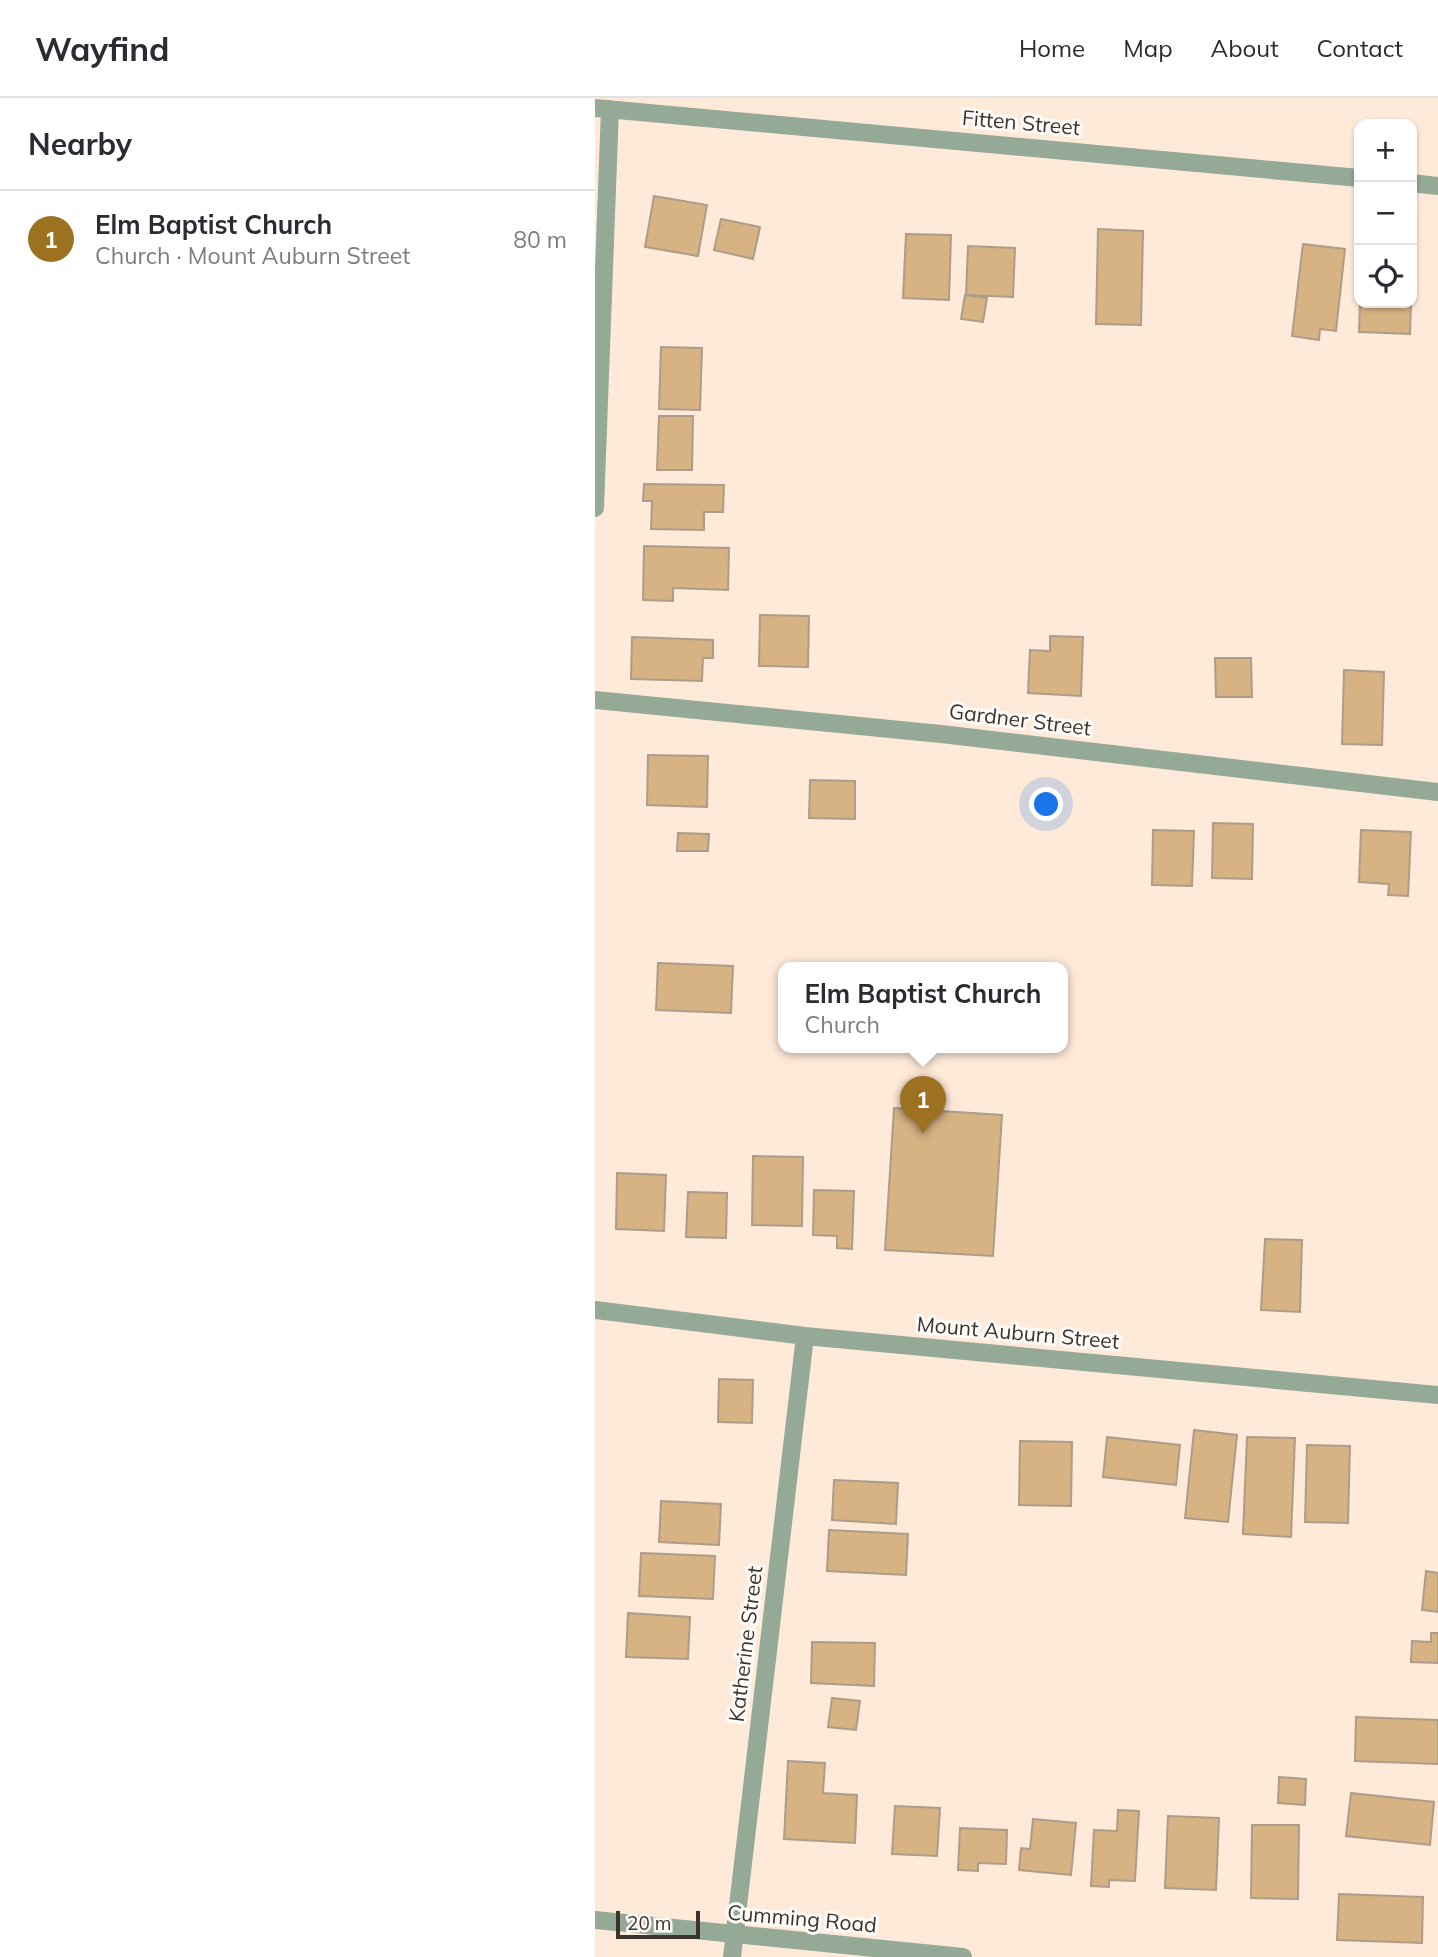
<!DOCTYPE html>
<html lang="en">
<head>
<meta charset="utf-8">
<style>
	:root { --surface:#fff; --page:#f2f2f3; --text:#2b2b33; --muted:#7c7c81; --line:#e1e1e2; --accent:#9c7120 }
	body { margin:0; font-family:Mulish,sans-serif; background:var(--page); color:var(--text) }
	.controls { position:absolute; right:21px; top:21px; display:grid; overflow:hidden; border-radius:14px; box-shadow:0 2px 5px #0004 }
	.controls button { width:63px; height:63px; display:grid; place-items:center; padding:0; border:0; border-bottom:2px solid var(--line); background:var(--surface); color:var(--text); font:35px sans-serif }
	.scale { position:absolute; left:21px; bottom:18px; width:84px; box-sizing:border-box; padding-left:7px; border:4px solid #3b342d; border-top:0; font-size:19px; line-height:24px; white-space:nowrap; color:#3b342d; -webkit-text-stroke:5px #fffbf8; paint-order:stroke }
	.you { position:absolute; left:452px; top:707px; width:24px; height:24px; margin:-18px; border:5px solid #fff; border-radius:50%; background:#1a73e8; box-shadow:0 0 0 10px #1a73e833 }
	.badge { display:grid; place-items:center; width:46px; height:46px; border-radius:50%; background:var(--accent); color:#fff; font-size:23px; font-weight:700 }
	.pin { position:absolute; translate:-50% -58px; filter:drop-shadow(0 2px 4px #0008) }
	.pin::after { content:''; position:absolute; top:37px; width:24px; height:21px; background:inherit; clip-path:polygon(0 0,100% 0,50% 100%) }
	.popup { position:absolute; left:183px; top:864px; width:290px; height:91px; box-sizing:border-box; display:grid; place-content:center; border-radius:14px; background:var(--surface); filter:drop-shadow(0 2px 5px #0005); font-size:23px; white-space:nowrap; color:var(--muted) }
	.popup b { font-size:26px; color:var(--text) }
	.popup::after { content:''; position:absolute; left:50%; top:100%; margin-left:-14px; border:14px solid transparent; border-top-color:var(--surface) }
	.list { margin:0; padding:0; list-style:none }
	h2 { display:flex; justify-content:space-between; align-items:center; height:91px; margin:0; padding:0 28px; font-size:30px }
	h2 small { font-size:23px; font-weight:400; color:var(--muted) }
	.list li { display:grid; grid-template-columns:46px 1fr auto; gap:21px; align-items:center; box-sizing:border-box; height:98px; padding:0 28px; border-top:2px solid var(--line) }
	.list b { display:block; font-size:26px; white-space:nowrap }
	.list p { margin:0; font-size:23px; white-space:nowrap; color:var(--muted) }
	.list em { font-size:23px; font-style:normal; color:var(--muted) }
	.icon { flex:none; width:38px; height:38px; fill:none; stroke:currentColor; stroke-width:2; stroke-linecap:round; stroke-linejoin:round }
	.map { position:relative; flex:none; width:843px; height:1859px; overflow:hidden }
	header { display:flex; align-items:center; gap:42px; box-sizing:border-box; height:98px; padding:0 35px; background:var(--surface); border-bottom:2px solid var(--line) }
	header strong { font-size:33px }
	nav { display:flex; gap:38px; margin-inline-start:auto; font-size:24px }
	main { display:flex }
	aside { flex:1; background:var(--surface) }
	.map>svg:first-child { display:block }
	.building { fill:#d7b283; stroke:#ac9d8a; stroke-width:2 }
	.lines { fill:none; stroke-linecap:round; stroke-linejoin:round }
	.minor { stroke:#95a997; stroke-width:18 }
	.labels { text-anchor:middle; stroke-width:6; stroke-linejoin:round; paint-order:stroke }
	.street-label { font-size:21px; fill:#3b342d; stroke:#fffbf8 }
</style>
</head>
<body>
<header>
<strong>Wayfind</strong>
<nav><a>Home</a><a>Map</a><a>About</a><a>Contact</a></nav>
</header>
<main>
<aside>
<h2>Nearby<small></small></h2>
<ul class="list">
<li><span class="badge">1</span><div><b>Elm Baptist Church</b><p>Church · Mount Auburn Street</p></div><em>80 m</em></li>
</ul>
</aside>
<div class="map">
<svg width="843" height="1859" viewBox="0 0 843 1859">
	<rect width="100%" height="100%" fill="#ffead9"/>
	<!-- building -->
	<path class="building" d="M59,98L112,107L103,158L50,149Z
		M126,121L165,129L158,161L119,152Z
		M503,131L548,133L546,227L501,226Z
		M311,136L356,137L354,202L308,200Z
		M708,146L750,151L741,233L725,231L724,242L697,238Z
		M373,148L420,150L418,199L371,197Z
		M370,197L392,200L388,224L366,221Z
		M765,205H816L815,236L764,234Z
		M66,249L107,250L105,312L64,311Z
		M64,318H98L97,372H62Z
		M49,386L129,387L128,414H109V432L56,431L57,403H48Z
		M49,448L134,450L133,492L78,490V503L48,502Z
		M165,517L214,518L213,569L164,568Z
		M455,538L488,539L486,598L433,595L435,552L455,553Z
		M37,539L118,542V560H108L107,583L36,581Z
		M620,560H656L657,599H621Z
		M749,572L789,574L787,647L747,646Z
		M53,657L113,658L112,709L52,707Z
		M215,682L260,683V721L214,720Z
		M618,725L658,726L657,781L617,780Z
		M558,732L599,733L597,788L557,787Z
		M766,732L816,734L813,798L793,797L794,786L764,784Z
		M83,735L114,736L113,753H82Z
		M63,865L138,868L136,915L61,912Z
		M299,1010L407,1017L398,1158L290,1152Z
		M158,1058L208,1059L207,1128L157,1127Z
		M22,1075L71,1077L69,1133L21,1131Z
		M219,1092L259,1093L257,1151L242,1150V1138L218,1137Z
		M93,1094L132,1095L131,1140L91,1139Z
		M670,1141L707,1142L705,1214L666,1212Z
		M124,1281L158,1282L157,1325L123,1324Z
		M599,1332L642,1337L633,1424L590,1420Z
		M512,1339L585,1347L581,1387L508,1379Z
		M652,1339L700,1340L696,1439L648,1436Z
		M425,1343L477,1344L476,1408L424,1407Z
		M712,1347L755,1348L753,1425L710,1424Z
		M239,1382L303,1385L301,1426L237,1422Z
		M66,1403L126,1406L124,1447L64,1444Z
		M234,1432L313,1436L311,1477L232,1473Z
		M46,1455L120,1458L118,1501L44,1498Z
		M831,1473L843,1475V1514L827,1512Z
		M33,1515L95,1519L93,1561L31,1559Z
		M836,1535H843V1565L816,1564L817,1543L836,1544Z
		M217,1544L280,1545L279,1588L216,1585Z
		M237,1600L265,1603L261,1632L233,1629Z
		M761,1619L843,1622V1666L760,1663Z
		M193,1663L230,1665L228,1695L262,1697L260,1745L189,1741Z
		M684,1679L711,1681L710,1707L683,1705Z
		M756,1695L839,1704L835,1747L751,1738Z
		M300,1708L345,1710L342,1758L297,1756Z
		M523,1712L544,1713L540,1783L514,1782V1789L496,1788L499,1732L522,1733Z
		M573,1718L624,1720L621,1792L570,1790Z
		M438,1721L481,1725L476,1777L424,1772L426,1750L435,1751Z
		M657,1727H704L703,1801L656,1800Z
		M365,1730L412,1732L411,1766L383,1765V1773L363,1772Z
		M744,1796L828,1799L827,1845L742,1842Z"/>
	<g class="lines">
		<!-- minor -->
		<path class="minor" d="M0,10L764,80
			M817,85L843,88
			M0,410L15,11
			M0,602L346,636L843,694
			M0,1212L210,1238L843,1297
			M0,1822L368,1859
			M137,1859L210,1238"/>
	</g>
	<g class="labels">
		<!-- street labels -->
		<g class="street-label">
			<text transform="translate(426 25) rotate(5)" y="7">Fitten Street</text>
			<text transform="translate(425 622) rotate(7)" y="7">Gardner Street</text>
			<text transform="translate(423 1235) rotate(5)" y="7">Mount Auburn Street</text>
			<text transform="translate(151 1546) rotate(-83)" y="7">Katherine Street</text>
			<text transform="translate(207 1821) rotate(5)" y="7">Cumming Road</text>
		</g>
	</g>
</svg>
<div class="controls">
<button>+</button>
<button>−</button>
<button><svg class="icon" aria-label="locate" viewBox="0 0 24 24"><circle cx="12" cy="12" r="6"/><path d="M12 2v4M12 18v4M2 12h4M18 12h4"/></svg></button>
</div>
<div class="scale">20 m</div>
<div class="you"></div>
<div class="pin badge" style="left:328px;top:1036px">1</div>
<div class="popup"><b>Elm Baptist Church</b>Church</div>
</div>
</main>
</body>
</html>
